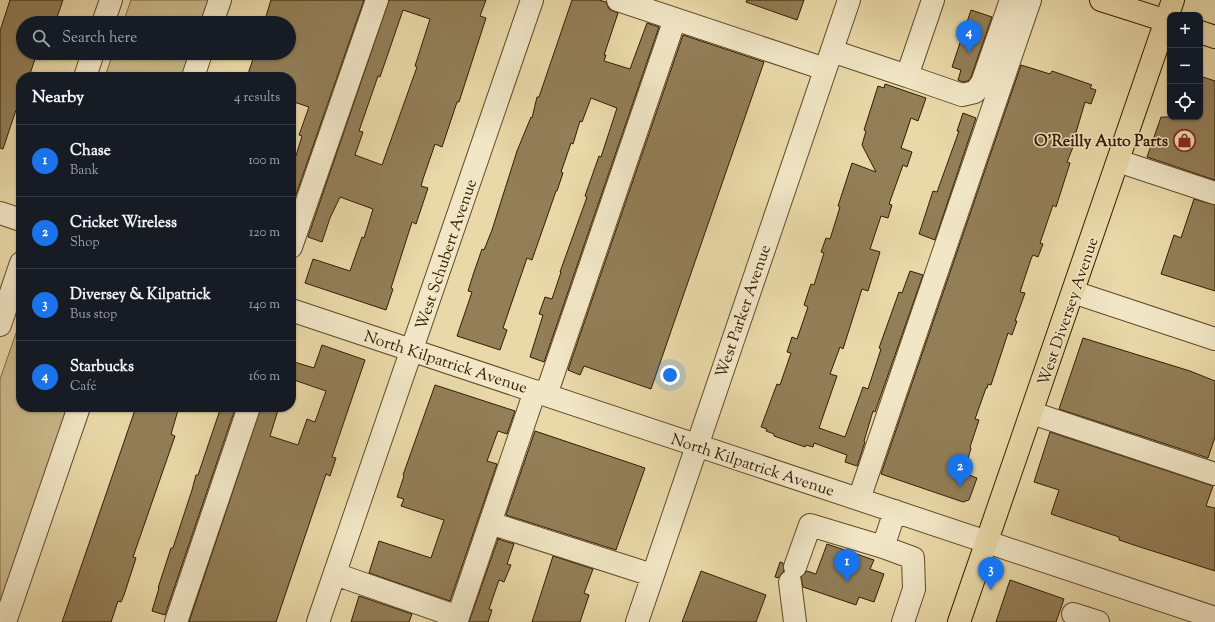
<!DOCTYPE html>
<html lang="en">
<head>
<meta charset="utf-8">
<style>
	:root { --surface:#171b24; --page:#20242c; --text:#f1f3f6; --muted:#9ea1a6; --line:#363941; --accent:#1a73e8 }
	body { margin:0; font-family:"Sorts Mill Goudy",serif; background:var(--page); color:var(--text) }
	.controls { position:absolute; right:12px; top:12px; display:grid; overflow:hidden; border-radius:8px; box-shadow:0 1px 3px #0004 }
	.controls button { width:36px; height:36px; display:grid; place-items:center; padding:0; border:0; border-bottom:1px solid var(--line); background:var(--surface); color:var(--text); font:20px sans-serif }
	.you { position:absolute; left:670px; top:375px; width:14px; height:14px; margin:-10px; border:3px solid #fff; border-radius:50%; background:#1a73e8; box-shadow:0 0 0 6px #1a73e833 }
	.badge { display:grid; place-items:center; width:26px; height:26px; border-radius:50%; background:var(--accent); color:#fff; font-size:13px; font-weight:700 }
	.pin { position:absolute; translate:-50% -33px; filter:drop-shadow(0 1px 2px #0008) }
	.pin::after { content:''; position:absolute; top:21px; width:14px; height:12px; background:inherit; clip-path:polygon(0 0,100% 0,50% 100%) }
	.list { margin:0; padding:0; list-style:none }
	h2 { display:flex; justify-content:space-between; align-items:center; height:52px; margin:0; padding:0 16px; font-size:17px }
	h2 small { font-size:13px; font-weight:400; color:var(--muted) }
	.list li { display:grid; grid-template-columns:26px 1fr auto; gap:12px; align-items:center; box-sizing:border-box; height:72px; padding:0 16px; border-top:1px solid var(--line) }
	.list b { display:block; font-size:15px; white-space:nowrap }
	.list p { margin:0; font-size:13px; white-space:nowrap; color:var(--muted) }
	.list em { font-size:13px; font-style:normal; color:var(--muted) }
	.icon { flex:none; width:22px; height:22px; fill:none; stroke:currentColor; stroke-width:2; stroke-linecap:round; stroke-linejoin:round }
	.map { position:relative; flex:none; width:1215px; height:622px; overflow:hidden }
	.search { position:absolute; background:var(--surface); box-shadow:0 1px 3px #0004; left:16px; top:16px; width:280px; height:44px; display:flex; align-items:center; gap:10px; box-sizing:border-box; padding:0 14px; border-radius:22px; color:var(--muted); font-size:15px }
	.panel { position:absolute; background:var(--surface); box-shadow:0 1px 3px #0004; left:16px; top:72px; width:280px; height:340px; border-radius:16px }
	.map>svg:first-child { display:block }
	.green { fill:#cab98b; stroke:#7f6a46 }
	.building { fill:#927e57; stroke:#341c00; fill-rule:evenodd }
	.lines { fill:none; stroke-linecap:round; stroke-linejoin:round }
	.minor-casing { stroke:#614b2a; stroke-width:24 }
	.major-casing { stroke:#341c00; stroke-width:24 }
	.minor { stroke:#f1e6c6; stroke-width:22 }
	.major { stroke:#e9d9a8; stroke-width:22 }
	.labels { text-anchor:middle; stroke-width:3; stroke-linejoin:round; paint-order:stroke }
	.poi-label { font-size:16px; font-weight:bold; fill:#341c00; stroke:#f1e6c6; text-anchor:end }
	.street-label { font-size:16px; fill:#341c00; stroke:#f1e6c6 }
</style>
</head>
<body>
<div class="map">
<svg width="1215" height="622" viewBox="0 0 1215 622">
	<rect width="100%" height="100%" fill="#e9d9a8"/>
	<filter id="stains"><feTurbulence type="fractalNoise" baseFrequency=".005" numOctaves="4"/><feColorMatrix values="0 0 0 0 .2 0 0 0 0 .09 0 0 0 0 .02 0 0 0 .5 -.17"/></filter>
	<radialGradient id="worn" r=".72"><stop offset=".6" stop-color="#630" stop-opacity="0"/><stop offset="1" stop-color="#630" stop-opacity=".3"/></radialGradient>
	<!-- green -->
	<path class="green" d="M131,0H209L201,23H123Z
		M113,53H191L182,77H105Z
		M21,319V407H68L0,602V379Z"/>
	<!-- building -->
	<path class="building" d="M10,0H63L55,23H23V53H37L29,77H21V101L19,108L16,110L3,149L0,148V31Z
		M271,0H364L292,206H291V172L302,136L299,135L309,107L291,101V77H247L255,53H289V23H264Z
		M389,0H486L480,16L486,18L459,102H457L442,147L435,144L423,179L421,186L428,188L416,224L412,222L391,288L393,289L386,310L305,283L313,259L350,271L362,237L364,238L373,209L340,197L330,218L322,242L308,237ZM403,10L430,19L415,66L417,67L382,165L355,155L363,132L359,131L378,76L380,77Z
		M572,0H599L606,2L609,9L618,13L604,55H606L604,61L630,69L647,23L659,27L544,362L530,357L543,315L539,314L545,297L552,299L561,272H560L587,197L585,196L599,156L601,157L617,108L591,98L582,122L580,121L573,144L571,143L561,172L563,173L557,191H556L532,260L527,258L503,328L507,330L500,350L457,336L472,292L468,291L474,272L482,249L484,250L492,230L517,151L531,117L532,118L537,97H539Z
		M747,0H804L797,20L746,2Z
		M971,10L992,17L971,77L968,81L963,82L958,80L961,70L952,67Z
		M683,35L764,62L651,389L584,366L580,375L568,370Z
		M1021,65L1050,74L1052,71L1092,85L1090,88L1096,90L1091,104L1085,102L1075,136L1077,137L1067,162L1070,163L1056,207L1053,205L1040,243L1043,244L1038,257L1033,255L1031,259L1020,292L1025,293L1015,321H1017L1012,335L1008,333L991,385L988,384L987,388H986L975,419L979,420L970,447L971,448L964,473L977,478L969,500L963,502L881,474Z
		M1200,76L1215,81V180L1147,157L1161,117H1200Z
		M885,84L926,98L918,121L911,118L901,148L912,152L907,167L903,165L889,204L892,205L888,218L881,216L870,249L880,252L868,291L862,289L843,349L840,347L830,374L837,376L819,428L845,437L863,387L868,389L881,349L879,348L899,292L902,293L910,271L923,275L875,412L873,411L864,441L865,442L857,466L845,462L847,455L814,443L813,447L806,445L805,447L774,436V434L766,431L767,429L761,427L777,384L780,385L791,353L787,352L792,337L797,339L808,307L804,305L811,284L814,285L824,253L821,252L826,238L830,239L840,207L838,206L852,163L876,172L862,145L866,131L864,130L878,86L884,88Z
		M963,113L976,118L935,240L919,234L933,191L937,192L959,131H957Z
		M1194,199L1215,205V291L1161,274L1174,235L1181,238Z
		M1083,338L1190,371L1215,381V437L1208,458L1059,409Z
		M322,345L365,360L332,457L336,458L330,476L326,474L276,622H189L261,407H279L270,436L298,445L307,419L315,422L326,391L291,379V361L314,368Z
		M435,385L515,411L507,434L498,431L487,461L497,464L450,601L369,573L379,541L431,558L444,520L401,506L404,499L397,497L404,476L403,475Z
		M136,407H179L171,434L175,436L133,557L136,558L124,595L121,602L118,601L111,622H62Z
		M221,407H230L235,409L165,615L152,611L159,588H158L171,548H173L192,490L196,475H198Z
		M535,431L645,468L616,550L506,515Z
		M1050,432L1213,486L1206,506L1215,508V571L1140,547L1119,540V537L1051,514L1059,490L1034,482Z
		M498,539L514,544L507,564L511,565L504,582L499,580L489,609L492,610L488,622H469Z
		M827,544L874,560L870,569L884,574L874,602L859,597L856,605L803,587L801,577L807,571L816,574Z
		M553,556L593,569L584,593L589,595L580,622H532Z
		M780,562L783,563L784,571L778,578L775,577Z
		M701,571L766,595L756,622H682Z
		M1010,580L1064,599L1056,622H996Z
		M359,596L412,614L409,622H351Z"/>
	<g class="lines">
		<defs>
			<path id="minor" d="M618,0L825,69
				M103,23L111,0
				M212,23L220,0
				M832,51L907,76L933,0
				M907,76L962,95L975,92L982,83L1011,0
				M85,77L93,53
				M193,77L201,53
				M1118,161L1215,193
				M0,213L21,220
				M291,247L377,0
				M1073,292L1215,339
				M291,310L1215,618
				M0,325L21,263
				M546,395L675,19
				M1032,413L1215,474
				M859,499L1030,0
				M490,523L652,575
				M883,547L895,511
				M795,567L810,525L883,547L913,558L914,589L903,622
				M335,574L458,617L535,391
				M790,582L795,622
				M1073,614L1098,622
				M5,622L79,407
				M176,622L249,407
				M318,622L532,0
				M637,622L849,0"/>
			<path id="major" d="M1101,0L1170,22
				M1200,32L1215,37
				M959,622L1173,0"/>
		</defs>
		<!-- minor casing -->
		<use href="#minor" class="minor-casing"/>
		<!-- major casing -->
		<use href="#major" class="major-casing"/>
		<!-- minor -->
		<use href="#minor" class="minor"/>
		<!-- major -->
		<use href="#major" class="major"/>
	</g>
	<!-- icons -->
	<defs>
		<symbol id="shop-ring" viewBox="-11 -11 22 22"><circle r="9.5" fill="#f1e6c6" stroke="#8f2418" stroke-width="1.5"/><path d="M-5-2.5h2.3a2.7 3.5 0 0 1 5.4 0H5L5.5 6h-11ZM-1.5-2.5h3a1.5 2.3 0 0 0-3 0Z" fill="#8f2418"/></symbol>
	</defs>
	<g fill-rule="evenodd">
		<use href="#shop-ring" x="1172" y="128" width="25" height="25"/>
	</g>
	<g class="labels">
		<!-- poi labels -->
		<g class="poi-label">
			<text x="1168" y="146">O'Reilly Auto Parts</text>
		</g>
		<!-- street labels -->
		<g class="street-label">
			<text transform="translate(445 254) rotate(-71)" y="6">West Schubert Avenue</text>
			<text transform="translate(742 311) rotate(-71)" y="6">West Parker Avenue</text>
			<text transform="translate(1067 311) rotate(-71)" y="6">West Diversey Avenue</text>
			<text transform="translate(446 361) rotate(18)" y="6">North Kilpatrick Avenue</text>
			<text transform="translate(753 464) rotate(18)" y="6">North Kilpatrick Avenue</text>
		</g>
	</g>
	<rect width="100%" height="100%" filter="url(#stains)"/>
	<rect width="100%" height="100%" fill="url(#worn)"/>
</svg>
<div class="controls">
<button>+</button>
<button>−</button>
<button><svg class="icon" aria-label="locate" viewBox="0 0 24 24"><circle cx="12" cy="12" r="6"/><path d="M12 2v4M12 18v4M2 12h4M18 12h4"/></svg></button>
</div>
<div class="you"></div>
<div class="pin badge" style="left:847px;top:582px">1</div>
<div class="pin badge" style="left:960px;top:487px">2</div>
<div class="pin badge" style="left:991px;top:590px">3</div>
<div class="pin badge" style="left:969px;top:53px">4</div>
<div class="search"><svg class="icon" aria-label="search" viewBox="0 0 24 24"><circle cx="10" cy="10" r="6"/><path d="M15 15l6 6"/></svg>Search here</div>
<section class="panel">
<h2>Nearby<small>4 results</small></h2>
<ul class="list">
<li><span class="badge">1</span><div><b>Chase</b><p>Bank</p></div><em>100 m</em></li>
<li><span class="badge">2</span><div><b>Cricket Wireless</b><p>Shop</p></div><em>120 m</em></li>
<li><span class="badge">3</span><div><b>Diversey &amp; Kilpatrick</b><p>Bus stop</p></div><em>140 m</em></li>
<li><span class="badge">4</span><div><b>Starbucks</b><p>Café</p></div><em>160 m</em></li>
</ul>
</section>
</div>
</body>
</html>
